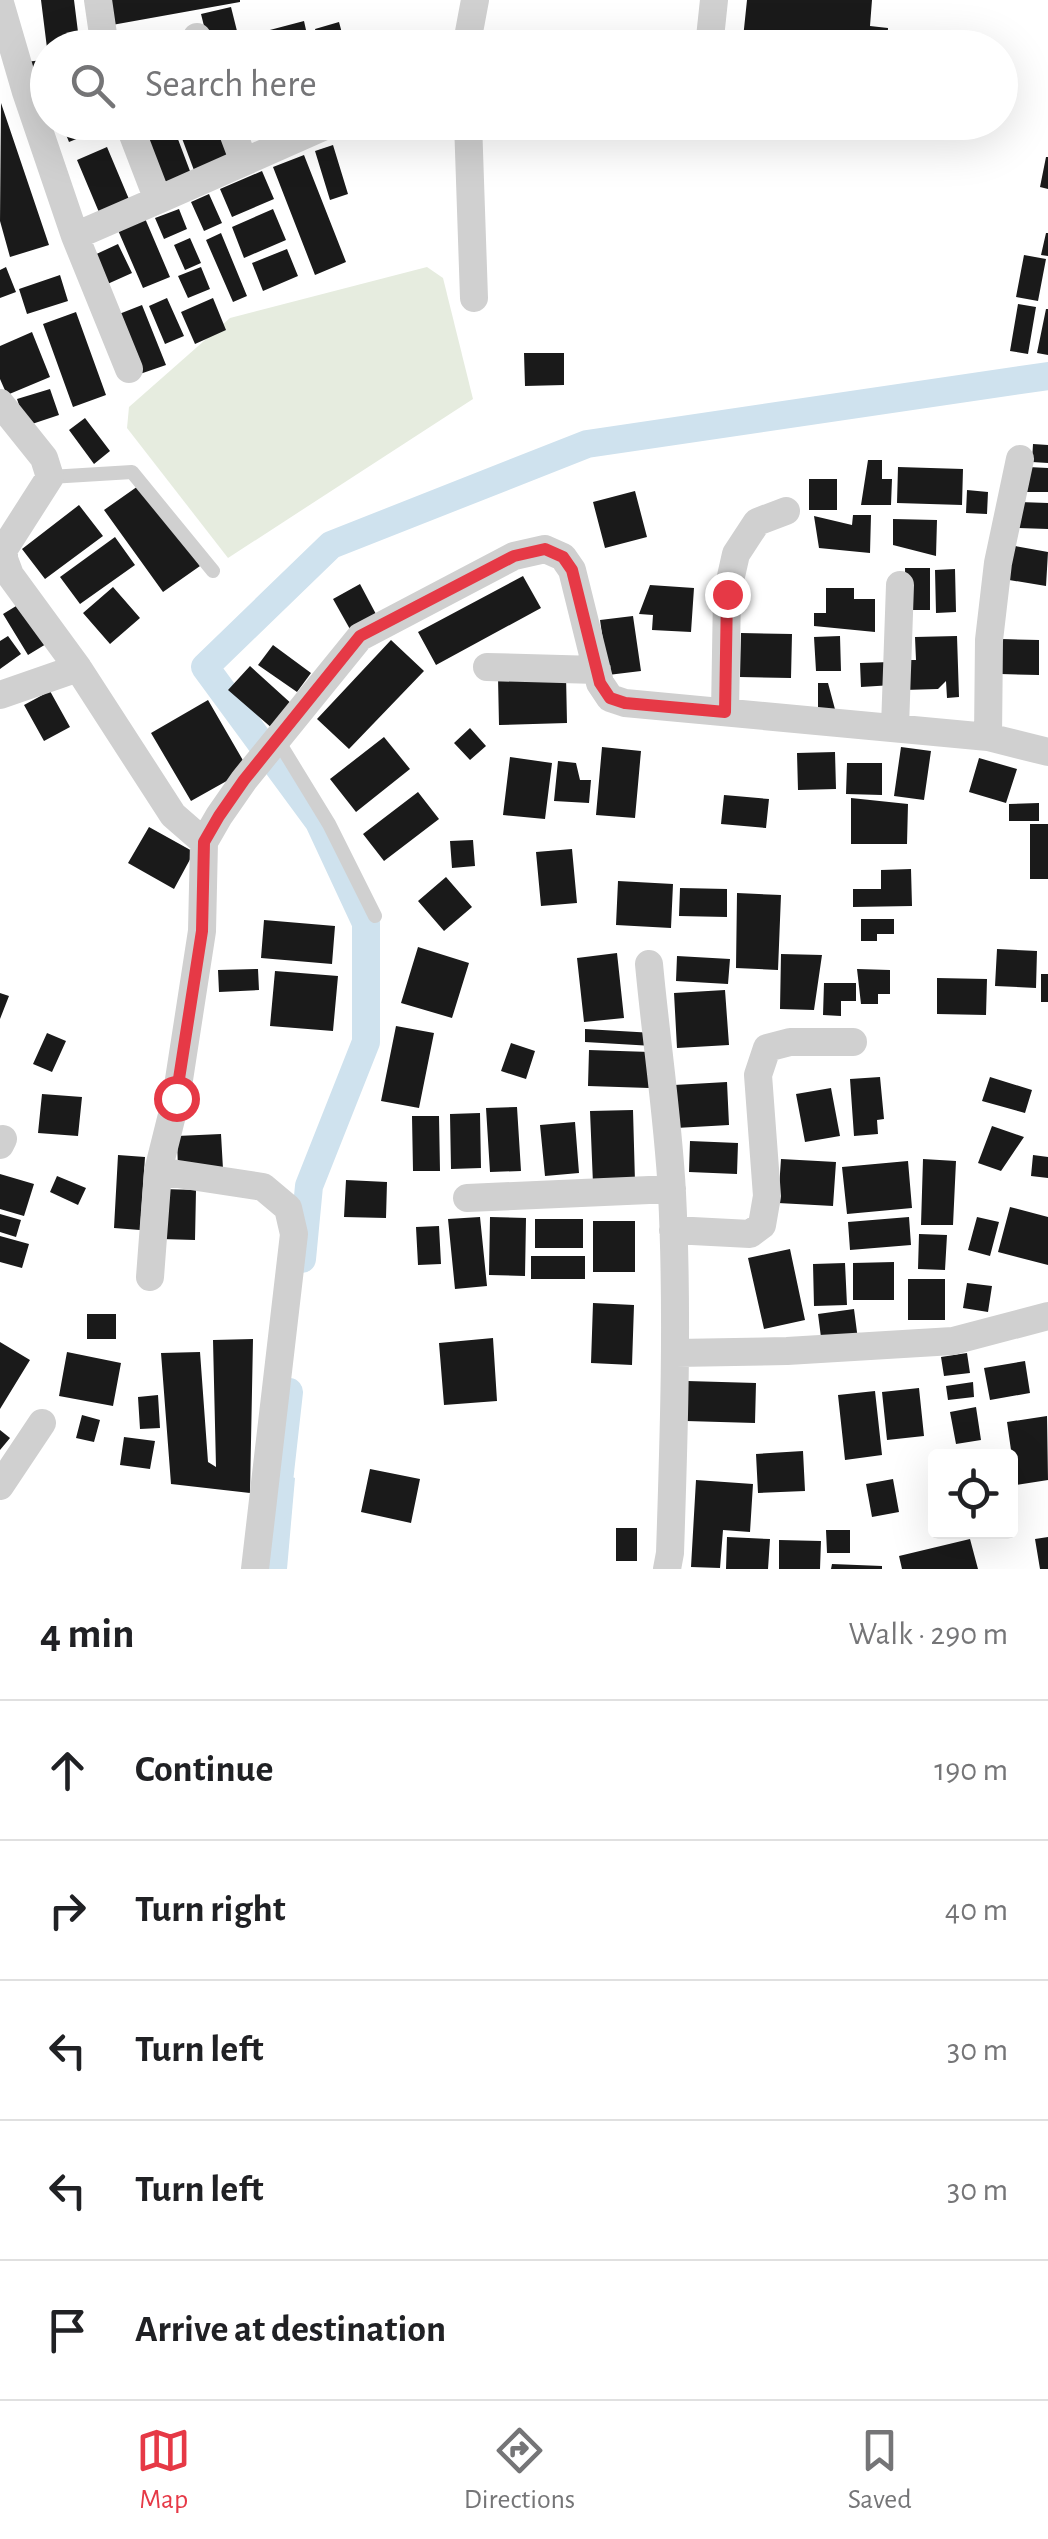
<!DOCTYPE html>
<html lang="en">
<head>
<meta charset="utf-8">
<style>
	:root { --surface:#fff; --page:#f2f2f2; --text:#202124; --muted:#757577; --line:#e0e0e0; --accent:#e63946 }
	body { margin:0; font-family:"Alegreya Sans",sans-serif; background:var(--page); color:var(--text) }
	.controls { position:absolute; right:30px; bottom:30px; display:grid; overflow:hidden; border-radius:10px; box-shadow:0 10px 40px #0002 }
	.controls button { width:90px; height:90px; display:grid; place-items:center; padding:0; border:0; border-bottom:2px solid var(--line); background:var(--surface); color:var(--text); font:50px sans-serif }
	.stop { position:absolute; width:30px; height:30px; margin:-22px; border:8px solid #e63946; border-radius:50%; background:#fff }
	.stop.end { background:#e63946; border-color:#fff; box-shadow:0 2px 10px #0008 }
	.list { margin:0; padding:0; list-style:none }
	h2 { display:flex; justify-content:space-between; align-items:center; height:130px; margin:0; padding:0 40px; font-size:42px }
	h2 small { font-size:32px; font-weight:400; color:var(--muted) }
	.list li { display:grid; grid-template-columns:65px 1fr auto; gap:30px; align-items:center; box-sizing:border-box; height:140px; padding:0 40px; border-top:2px solid var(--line) }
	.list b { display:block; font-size:38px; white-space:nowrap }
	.list em { font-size:32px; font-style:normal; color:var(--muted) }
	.icon { flex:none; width:55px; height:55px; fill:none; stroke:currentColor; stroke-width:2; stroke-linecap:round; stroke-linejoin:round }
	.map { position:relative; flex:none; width:1048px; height:1569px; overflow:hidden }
	.search { position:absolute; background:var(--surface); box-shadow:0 10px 40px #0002; left:30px; right:30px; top:30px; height:110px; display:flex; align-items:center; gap:25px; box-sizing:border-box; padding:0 35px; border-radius:55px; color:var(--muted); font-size:38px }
	.sheet { height:830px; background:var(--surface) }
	nav { display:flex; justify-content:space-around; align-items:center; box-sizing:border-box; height:140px; border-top:2px solid var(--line); background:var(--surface); font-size:28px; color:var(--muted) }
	nav a { display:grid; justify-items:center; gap:5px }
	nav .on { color:var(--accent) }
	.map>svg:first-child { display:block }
	.green { fill:#e6ecdf }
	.water { fill:#cfe2ee }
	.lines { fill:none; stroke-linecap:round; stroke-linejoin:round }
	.canal { stroke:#cfe2ee; stroke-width:28 }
	.building { fill:#1a1a1a }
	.lane { stroke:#d0d0d0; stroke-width:14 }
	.street { stroke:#d0d0d0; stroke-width:28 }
	.route { stroke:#e63946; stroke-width:12 }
</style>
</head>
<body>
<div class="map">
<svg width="1048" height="1569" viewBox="0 0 1048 1569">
	<rect width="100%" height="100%" fill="#fff"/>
	<!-- green -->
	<path class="green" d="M427,267L443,278L473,399L228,558L127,428L129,407L230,318Z"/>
	<!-- water -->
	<path class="water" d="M274,1470L295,1478L287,1569H260Z"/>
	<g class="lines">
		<!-- canal -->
		<path class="canal" d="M302,1259L309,1186L366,1042V923L319,822L205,667L331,545L587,444L1048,376
			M276,1508L289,1392"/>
	</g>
	<!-- building -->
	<path class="building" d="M41,0H74L80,48H47Z
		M107,0H240V2L112,25Z
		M747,0H872L870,26L888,28L887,48H742Z
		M231,7L239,39L209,46L201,14Z
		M304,21L310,48H270L266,31Z
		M339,22L346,48H320L315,29Z
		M43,60L46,87L28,89L25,62Z
		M1,103L49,245L10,257L0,221Z
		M61,122H116V123L69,142Z
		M182,122H215L230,160L195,173L177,125Z
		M245,122H280L251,135Z
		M173,126L193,179L161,191L141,138Z
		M333,145L348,194L330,200L315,151Z
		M107,147L131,204L101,217L77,160Z
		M304,155L346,262L315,275L273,167Z
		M1046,157H1048V189L1040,187Z
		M262,171L274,199L232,217L220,189Z
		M209,194L222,223L204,231L191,202Z
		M179,209L187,229L164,239L155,218Z
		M273,209L286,240L244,258L232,227Z
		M144,216L170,277L143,288L117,228Z
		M221,233L247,296L233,302L206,240Z
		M1046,233H1048V256L1041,255Z
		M190,238L201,263L185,270L174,245Z
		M118,244L132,273L103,286L90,257Z
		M287,249L298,276L263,291L252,263Z
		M1024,255L1046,259L1038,301L1016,297Z
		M6,267L16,292L0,298V270Z
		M201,267L210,289L188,298L178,276Z
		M60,275L68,301L27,314L19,289Z
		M167,298L184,336L165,344L149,306Z
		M213,298L226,330L195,344L181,312Z
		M1018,304L1036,307L1028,354L1010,351Z
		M142,305L166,365L137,375L114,316Z
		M1046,309H1048V355L1037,353Z
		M76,312L106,395L73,407L43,324Z
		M32,332L50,377L7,395L0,379V346Z
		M524,353H564V385L525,386Z
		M50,389L59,415L26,426L17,399Z
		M85,418L110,451L94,464L69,430Z
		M1033,444L1048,445V463L1032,462Z
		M868,460H882V479H892L891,505H861Z
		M898,467L963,469L962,505L897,503Z
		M1028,467L1048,468V492H1026Z
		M809,479H837V510H809Z
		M141,484L200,566L163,592L104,510Z
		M967,490L988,492L987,514L966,513Z
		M635,491L647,537L605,548L593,502Z
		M1019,502L1048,503V529L1018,528Z
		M79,505L103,536L45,579L22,549Z
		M853,515H871L870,553L819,548L814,516L852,525Z
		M893,519L937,520L936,556L893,545Z
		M115,537L135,565L80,604L60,577Z
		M1009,545L1048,552L1046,586L1003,579Z
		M905,568H930V610H906Z
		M955,569L956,612L936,613L935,570Z
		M523,576L541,608L436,665L418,632Z
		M360,584L377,616L351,631L333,599Z
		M650,585L694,588L691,632L652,630L653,615L639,614Z
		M113,587L140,618L110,644L83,613Z
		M826,588H854V599H875V632L814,626V613H826Z
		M26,600L51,641L28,655L3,614Z
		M633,616L641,671L608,675L600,620Z
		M741,633L792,634L791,678L740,677Z
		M8,636L21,654L0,669V641Z
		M840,636L841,671H816L814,637Z
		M957,636L959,697L947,698L946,681L938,689L904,690L902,660H916L915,637Z
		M1002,639L1039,640V675L1001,674Z
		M391,640L424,671L349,749L317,719Z
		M273,645L311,673L297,692L258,665Z
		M891,662L893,685L861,687L860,663Z
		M250,666L294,706L273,729L228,690Z
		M566,675L567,723L499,725L498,677Z
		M818,683H828L836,713H818Z
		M50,691L70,727L44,741L24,705Z
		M208,700L248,769L191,801L151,733Z
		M470,728L486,746L470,760L454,743Z
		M384,737L410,769L356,812L330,779Z
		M602,747L641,751L635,818L596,815Z
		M901,747L931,751L924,800L894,796Z
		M835,752L836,789L798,790L797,753Z
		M510,757L552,763L545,819L503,815Z
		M979,758L1017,769L1006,803L969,792Z
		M558,761L576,763L580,780H591L589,803L554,801Z
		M847,763H882V795L846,794Z
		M418,792L439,819L384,861L363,834Z
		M724,795L769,799L766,828L721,824Z
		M851,798L908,804L907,844H851Z
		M1039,803V821H1009V804Z
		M1030,824H1048V879H1030Z
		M149,827L194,852L174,889L128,863Z
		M473,840L475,866L452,868L450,841Z
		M572,849L577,903L541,906L536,852Z
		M911,869L912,906L853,907V889H881V870Z
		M446,877L472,907L444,931L418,901Z
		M618,881L673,884L671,928L616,925Z
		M680,888L727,889V917L679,916Z
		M737,893L781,895L778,970L736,968Z
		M861,919H894V934H877V941H861Z
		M264,920L335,926L332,964L261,958Z
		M418,947L469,963L452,1018L401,1003Z
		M997,949L1037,951L1036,988L995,986Z
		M617,953L624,1018L584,1022L577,958Z
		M781,954L822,955L814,1010L780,1009Z
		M677,956L730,959L728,984L676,981Z
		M258,969L259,990L219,992L218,970Z
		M857,969L890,970V994H878V1004H861Z
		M275,971L338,976L333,1031L270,1026Z
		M1041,974H1048V1002H1041Z
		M937,978L987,979L986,1015L937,1014Z
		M824,983H856V1001H841V1016L823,1015Z
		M725,990L729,1045L677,1048L674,993Z
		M0,993L9,996L0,1019Z
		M396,1026L434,1033L419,1108L381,1101Z
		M585,1029L654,1033L653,1046L585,1042Z
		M47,1033L66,1041L52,1072L33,1064Z
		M511,1043L535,1051L526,1079L501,1071Z
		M589,1050L650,1052L649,1088L588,1086Z
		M880,1077L884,1119L877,1120L878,1134L854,1136L850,1079Z
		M990,1077L1032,1090L1025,1113L982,1101Z
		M727,1082L729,1125L676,1128L674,1085Z
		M831,1088L840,1136L805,1142L796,1094Z
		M42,1094L82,1097L78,1136L38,1133Z
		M517,1107L521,1171L490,1172L486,1108Z
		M633,1110L635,1182L593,1184L590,1111Z
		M480,1113L481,1168L451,1169L450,1114Z
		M412,1116H439L440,1171H413Z
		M575,1122L579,1173L545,1176L540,1125Z
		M992,1126L1024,1137L1001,1171L978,1163Z
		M221,1134L223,1169L178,1171L177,1136Z
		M690,1141L738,1143L737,1174L689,1172Z
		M118,1155L145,1157L140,1230L114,1228Z
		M1033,1155L1048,1157V1178L1031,1176Z
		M781,1159L836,1162L833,1206L778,1203Z
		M923,1159L956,1161L953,1225H921Z
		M908,1161L912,1208L847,1214L842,1167Z
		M0,1174L34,1184L24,1216L0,1209Z
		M57,1176L86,1188L78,1205L50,1192Z
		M346,1180L387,1182L386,1218L344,1217Z
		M163,1189L196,1190L195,1240L161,1239Z
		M1010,1207L1048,1217V1265L998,1252Z
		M0,1214L21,1220L16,1237L0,1232Z
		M480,1217L487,1286L455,1289L448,1219Z
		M490,1217L526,1218L525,1276L489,1275Z
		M909,1217L911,1245L850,1250L848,1222Z
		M977,1217L999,1222L990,1256L968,1250Z
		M535,1219H583V1248H535Z
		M593,1221H635V1272H593Z
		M439,1226L441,1264L418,1265L416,1227Z
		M919,1234L947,1235L945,1270L918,1269Z
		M0,1236L29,1244L22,1268L0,1262Z
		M790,1249L805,1320L764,1329L748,1258Z
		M531,1256H585V1279H531Z
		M894,1262V1300H853V1263Z
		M845,1263L847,1305L814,1306L813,1264Z
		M908,1279H945V1320H908Z
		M967,1283L992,1286L988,1312L963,1308Z
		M593,1303L634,1305L632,1365L591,1363Z
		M854,1309L858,1340L822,1345L818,1314Z
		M87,1314H116V1339H87Z
		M493,1338L497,1401L444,1405L439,1343Z
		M253,1339L250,1493L171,1484L161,1353L200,1352L208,1462L216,1467L213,1340Z
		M0,1342L30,1360L0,1409Z
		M67,1352L121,1363L113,1406L59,1396Z
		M967,1353L970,1373L944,1376L941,1357Z
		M1025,1361L1030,1393L990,1400L984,1368Z
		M687,1381L756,1383L755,1423L686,1421Z
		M973,1382L974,1397L948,1400L946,1386Z
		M919,1388L924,1436L887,1440L882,1392Z
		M875,1391L882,1455L845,1460L838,1395Z
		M158,1395L160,1428L140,1429L138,1397Z
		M976,1407L981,1440L956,1444L950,1412Z
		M82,1415L100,1420L94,1442L76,1438Z
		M1047,1416L1048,1480L1016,1485L1007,1422Z
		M0,1430L10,1438L0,1450Z
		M124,1437L155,1441L150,1469L120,1465Z
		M803,1451L805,1491L758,1493L756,1454Z
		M370,1469L420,1479L411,1523L361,1512Z
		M893,1479L899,1512L872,1517L866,1484Z
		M696,1480L753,1484L750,1532L723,1530L720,1568L691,1567Z
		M616,1528H637V1561H616Z
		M826,1530H850V1553H827Z
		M727,1537L770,1539L768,1569H726Z
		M1048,1537V1569H1040L1035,1539Z
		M970,1539L978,1569H902L899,1556Z
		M779,1540L821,1541L820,1569H779Z
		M832,1564L882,1566V1569H831Z"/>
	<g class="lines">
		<!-- lane -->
		<path class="lane" d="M50,477L132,472L213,571
			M277,739L329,824L375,916"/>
		<!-- street -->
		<path class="street" d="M98,0L105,48
			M0,3L26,92L75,236L158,200L128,122
			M197,37L201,48
			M709,47L714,0
			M466,48L475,0
			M229,122L244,162
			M468,122L474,298
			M158,200L325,126
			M75,236L129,369
			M0,403L44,458L50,477L4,549V559L10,575L78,668L173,815L204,842L219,816L244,780L360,637L514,556L545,549L563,557L572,570L600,683L610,698L625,703L988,737L1048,752
			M487,667L597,670
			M0,695L78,668
			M725,712L727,594L736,554L757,522L786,511
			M895,727L900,585
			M988,737L989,640L998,563L1020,459
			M649,964C656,1040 668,1117 672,1193C678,1313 674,1433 670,1553L667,1569
			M0,1145L3,1139
			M158,1171L263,1187L288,1208L294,1234L255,1569
			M467,1198L672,1189
			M673,1230L750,1234L762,1225L767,1196L758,1075L767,1048L790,1042H853
			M150,1277L158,1171L176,1099L202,931L204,842
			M676,1353L787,1351L953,1341L1048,1316
			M0,1486L42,1423"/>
	</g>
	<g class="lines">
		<!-- route -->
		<path class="route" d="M176,1098L202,931L204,842L219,816L244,780L360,636L514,556L545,549L563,557L572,570L600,683L610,698L625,703L725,712L727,594"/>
	</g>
</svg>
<div class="controls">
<button><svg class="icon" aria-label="locate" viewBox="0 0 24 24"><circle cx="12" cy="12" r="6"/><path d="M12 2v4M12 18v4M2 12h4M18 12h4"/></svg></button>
</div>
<div class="stop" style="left:176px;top:1098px"></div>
<div class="stop end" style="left:727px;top:594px"></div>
<div class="search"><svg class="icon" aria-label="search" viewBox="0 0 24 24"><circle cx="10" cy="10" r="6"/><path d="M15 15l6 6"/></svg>Search here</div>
</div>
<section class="sheet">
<h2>4 min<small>Walk · 290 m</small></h2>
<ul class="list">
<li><svg class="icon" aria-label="ahead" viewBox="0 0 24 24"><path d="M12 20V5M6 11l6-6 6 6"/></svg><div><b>Continue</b></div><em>190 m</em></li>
<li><svg class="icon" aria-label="right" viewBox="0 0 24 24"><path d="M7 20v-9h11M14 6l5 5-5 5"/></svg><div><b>Turn right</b></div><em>40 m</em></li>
<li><svg class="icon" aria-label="left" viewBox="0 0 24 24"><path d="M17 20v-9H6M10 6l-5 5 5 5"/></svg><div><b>Turn left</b></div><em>30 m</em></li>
<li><svg class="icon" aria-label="left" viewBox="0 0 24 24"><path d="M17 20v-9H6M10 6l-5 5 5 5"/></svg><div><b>Turn left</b></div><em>30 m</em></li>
<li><svg class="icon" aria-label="arrive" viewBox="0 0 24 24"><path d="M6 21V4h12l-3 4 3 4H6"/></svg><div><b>Arrive at destination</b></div></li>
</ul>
</section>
<nav>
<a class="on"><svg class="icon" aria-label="map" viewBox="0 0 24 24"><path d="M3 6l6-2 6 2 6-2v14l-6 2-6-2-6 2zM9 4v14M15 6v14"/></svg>Map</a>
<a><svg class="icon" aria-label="directions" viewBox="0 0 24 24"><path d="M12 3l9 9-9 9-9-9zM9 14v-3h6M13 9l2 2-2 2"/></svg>Directions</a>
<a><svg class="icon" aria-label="saved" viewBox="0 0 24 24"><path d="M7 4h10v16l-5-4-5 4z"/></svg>Saved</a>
</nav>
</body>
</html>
